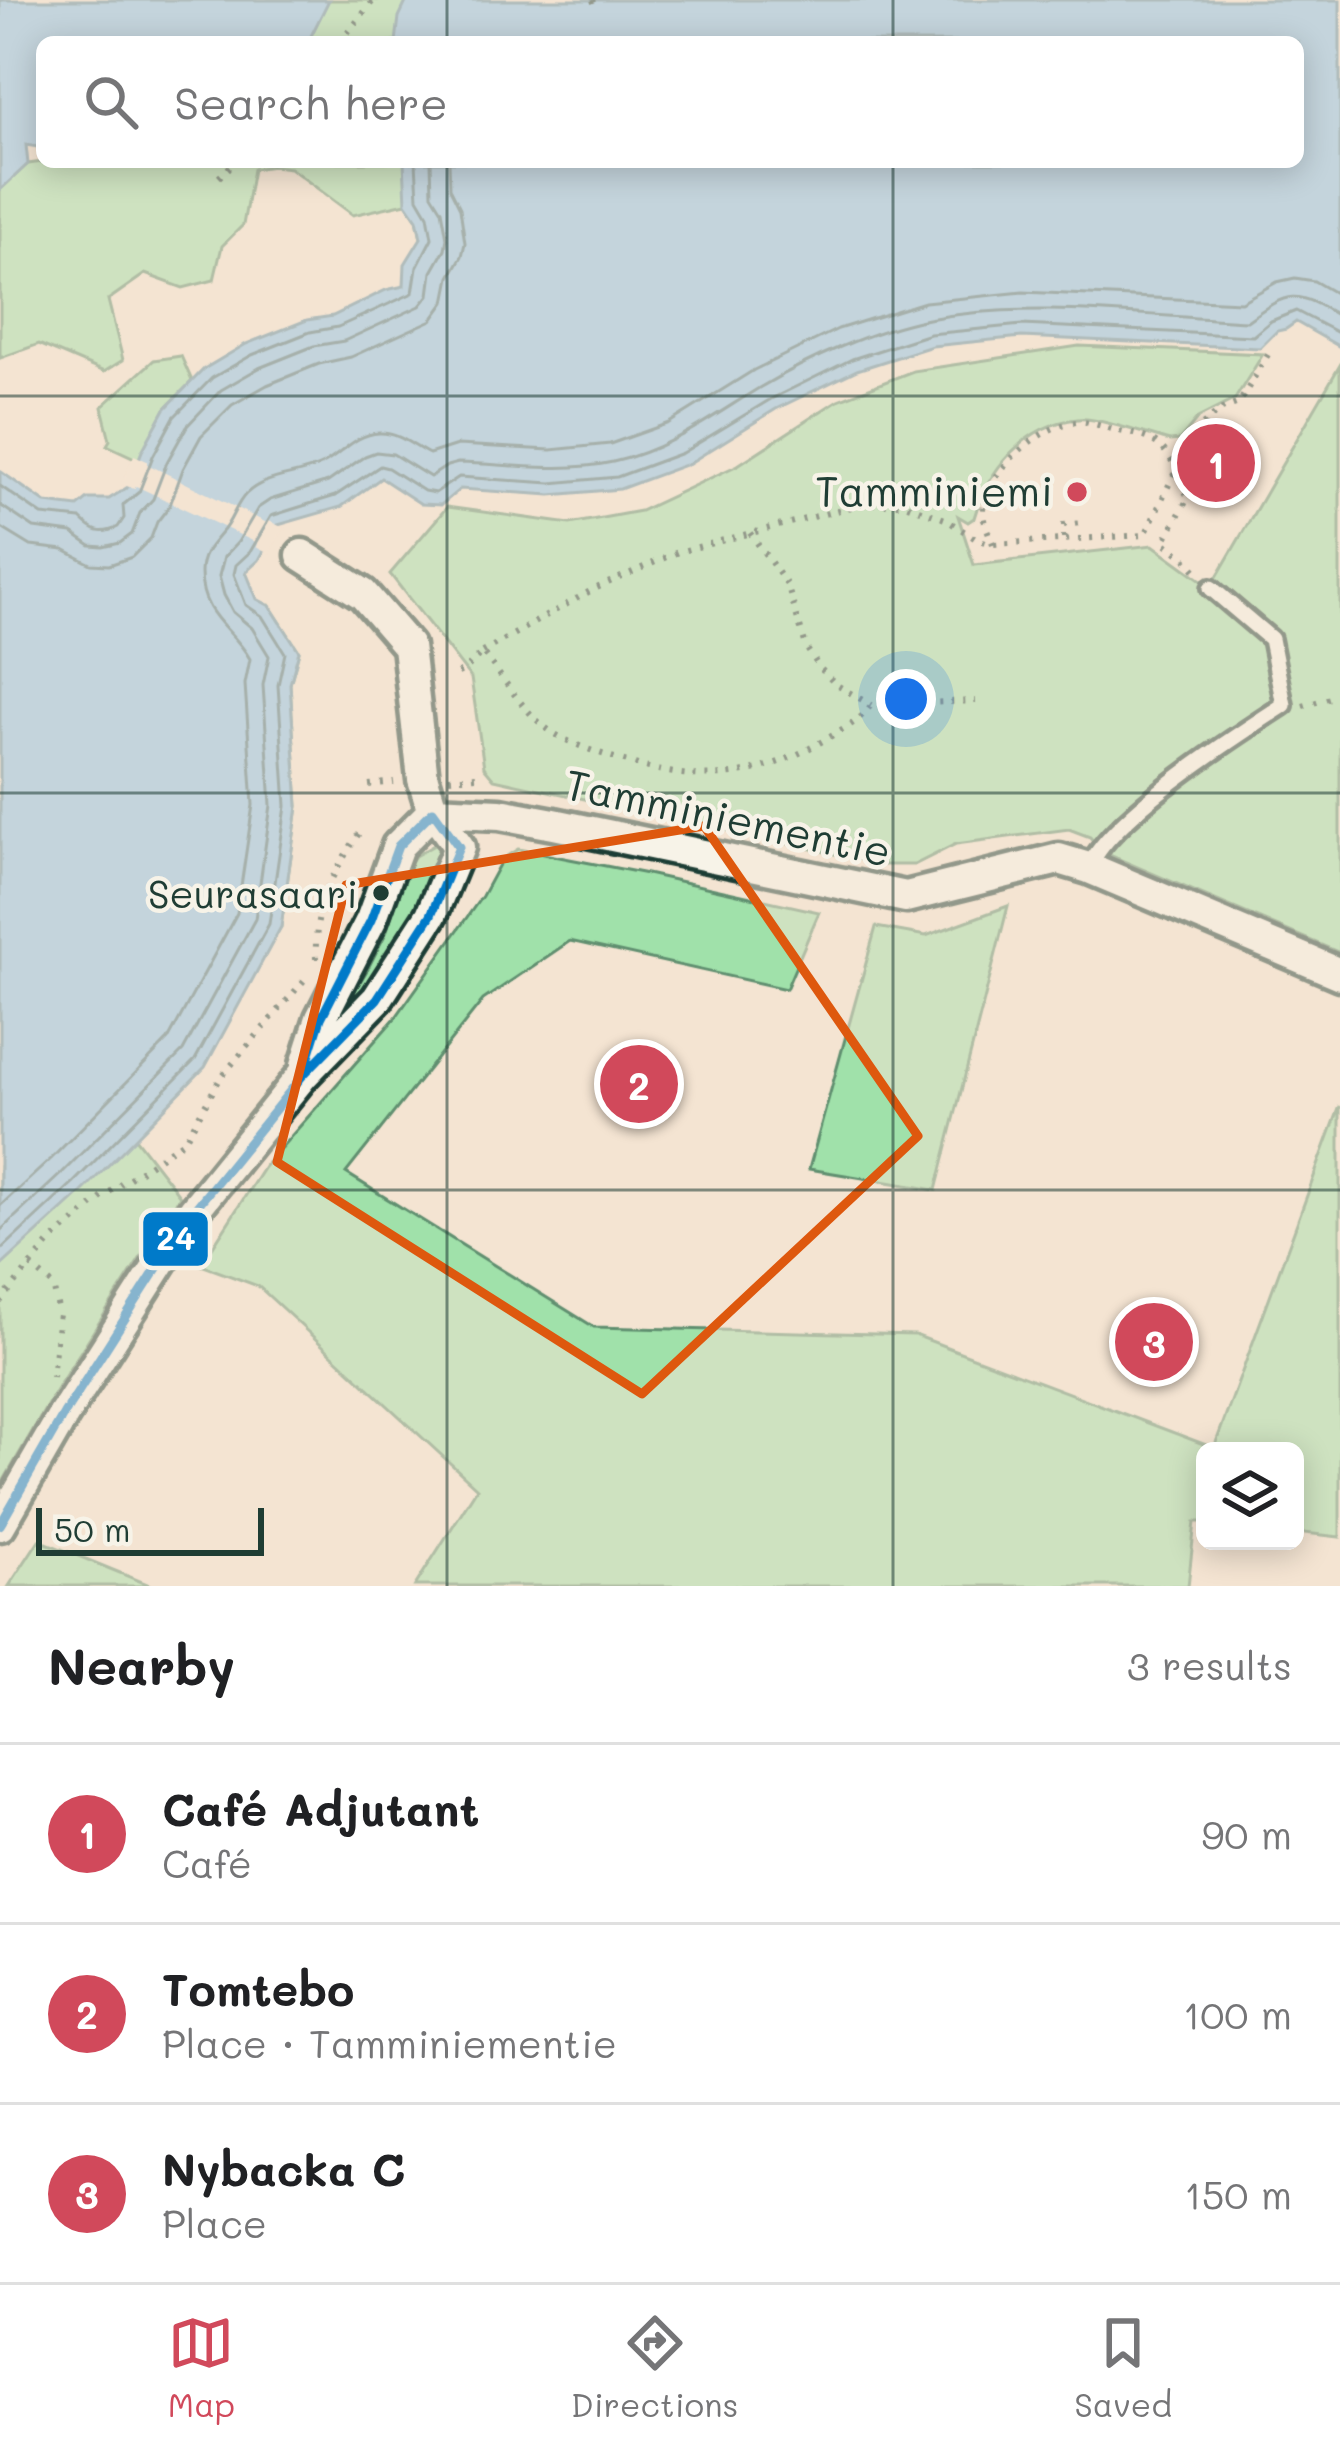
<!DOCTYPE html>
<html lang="en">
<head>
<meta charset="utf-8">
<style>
	:root { --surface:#fff; --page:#f6f6f6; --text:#202124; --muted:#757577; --line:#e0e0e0; --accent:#d1495b }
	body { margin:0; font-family:Mali,sans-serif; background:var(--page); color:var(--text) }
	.controls { position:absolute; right:36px; bottom:36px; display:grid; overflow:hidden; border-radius:18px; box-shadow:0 6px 30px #0003 }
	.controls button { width:108px; height:108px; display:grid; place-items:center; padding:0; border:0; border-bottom:3px solid var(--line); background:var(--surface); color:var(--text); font:60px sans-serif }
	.scale { position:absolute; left:36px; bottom:30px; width:228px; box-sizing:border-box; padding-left:12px; border:6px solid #1f3d34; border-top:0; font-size:33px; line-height:42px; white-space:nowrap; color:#1f3d34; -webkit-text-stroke:9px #f7f3e8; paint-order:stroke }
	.you { position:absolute; left:906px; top:699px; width:42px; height:42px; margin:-30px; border:9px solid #fff; border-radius:50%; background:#1a73e8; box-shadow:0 0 0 18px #1a73e833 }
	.badge { display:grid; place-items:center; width:78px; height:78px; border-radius:50%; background:var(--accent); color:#fff; font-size:39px; font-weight:700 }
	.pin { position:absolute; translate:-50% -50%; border:6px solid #fff; box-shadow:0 3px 12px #0006 }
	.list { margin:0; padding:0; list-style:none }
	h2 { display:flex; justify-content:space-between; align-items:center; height:156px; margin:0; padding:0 48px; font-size:51px }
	h2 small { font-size:39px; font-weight:400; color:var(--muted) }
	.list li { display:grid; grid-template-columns:78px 1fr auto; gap:36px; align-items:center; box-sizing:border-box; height:180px; padding:0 48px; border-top:3px solid var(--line) }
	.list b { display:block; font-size:45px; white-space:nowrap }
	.list p { margin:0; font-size:39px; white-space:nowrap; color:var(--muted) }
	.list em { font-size:39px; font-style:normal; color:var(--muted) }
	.icon { flex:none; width:66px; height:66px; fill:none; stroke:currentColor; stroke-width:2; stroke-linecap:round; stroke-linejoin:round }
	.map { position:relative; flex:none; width:1340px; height:1586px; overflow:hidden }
	.search { position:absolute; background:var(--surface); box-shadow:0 6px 30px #0003; left:36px; right:36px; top:36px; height:132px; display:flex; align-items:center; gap:30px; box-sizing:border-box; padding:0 42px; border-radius:18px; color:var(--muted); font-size:45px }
	.sheet { height:696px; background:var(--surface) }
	nav { display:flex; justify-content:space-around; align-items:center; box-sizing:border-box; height:168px; border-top:3px solid var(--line); background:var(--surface); font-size:33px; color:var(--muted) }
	nav a { display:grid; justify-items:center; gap:6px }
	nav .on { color:var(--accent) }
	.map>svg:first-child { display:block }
	.green { fill:#a0e1aa; stroke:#608f6f; stroke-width:3 }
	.water { fill:#89c1e8; stroke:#5f8ca0; stroke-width:3 }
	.pier { fill:#f4e4d2 }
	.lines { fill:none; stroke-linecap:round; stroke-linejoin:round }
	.shore { stroke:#49727c; stroke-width:3 }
	.service-casing { stroke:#1f3d34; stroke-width:24 }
	.minor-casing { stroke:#1f3d34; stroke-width:39 }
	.path { stroke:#1f3d34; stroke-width:6; stroke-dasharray:3 9; stroke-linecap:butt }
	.service { stroke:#f7f3e8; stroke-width:15 }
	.minor { stroke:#f7f3e8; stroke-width:30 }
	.bus-1-casing { stroke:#f7f3e8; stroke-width:18 }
	.bus-1 { stroke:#007ac9; stroke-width:9 }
	.marked { fill:none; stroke:#de580e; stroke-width:9; stroke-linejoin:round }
	.grid { fill:none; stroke:#1f3d34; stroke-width:3; stroke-opacity:0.55 }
	.poi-dot { fill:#d1495b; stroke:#f7f3e8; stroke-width:4.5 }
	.bus-dot { fill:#1f3d34; stroke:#f7f3e8; stroke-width:4.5 }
	.labels { text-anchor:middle; stroke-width:9; stroke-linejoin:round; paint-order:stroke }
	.bus-label { font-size:39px; fill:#1f3d34; stroke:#f7f3e8; text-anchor:end }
	.poi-label { font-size:42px; fill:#1f3d34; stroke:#f7f3e8; text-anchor:end }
	.street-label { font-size:42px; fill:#1f3d34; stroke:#f7f3e8 }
	.line-badge { stroke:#f7f3e8; stroke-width:4.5 }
	.badge-label { font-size:33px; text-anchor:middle; font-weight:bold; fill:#fff }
</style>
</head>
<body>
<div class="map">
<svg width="1340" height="1586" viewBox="0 0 1340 1586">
	<rect width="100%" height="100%" fill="#f4e4d2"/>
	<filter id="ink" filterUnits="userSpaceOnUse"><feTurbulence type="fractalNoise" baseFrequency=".00833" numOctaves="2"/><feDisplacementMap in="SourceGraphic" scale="24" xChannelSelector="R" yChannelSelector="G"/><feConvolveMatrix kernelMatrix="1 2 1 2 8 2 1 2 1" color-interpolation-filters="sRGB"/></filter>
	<g filter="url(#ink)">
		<!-- green -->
		<path class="green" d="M268,0H434L414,42H251Z
			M43,162H416L421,238L417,219L406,203L353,215L290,168L273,166L253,169L243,225L222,246L214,280L183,288L145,274L108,300L123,360L104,372L39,344L0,358V190L28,164Z
			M1079,346L1263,354L1235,399L1198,418L1180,440L1170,441C1148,435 1097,417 1078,419C1025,424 987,471 974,518L968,522L958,516L974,565L1153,545L1211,587L1340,365V953L1102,852L1090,837L1069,829L956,844L914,865H884L494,779L484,767L471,678L390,574L447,507L570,524L640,511L738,465L838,400L913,371Z
			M181,356L192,381L165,409L139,460L107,445L110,440L102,407L154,360Z
			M270,606L299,651L290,684L298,806L281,927L135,1138L180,1196L56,1390L0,1487V1166Z
			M434,845L442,847L418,909L385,972L337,1019L366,972L386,933L408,866L415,856Z
			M518,849L647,874L819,912L786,989L570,941L483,1000L346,1173L594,1327L915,1335L1214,1448L1340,1106V1537L1295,1532V1451H1205V1522H1195L1188,1586H415L477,1488L258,1286L201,1265L264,1167L396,1017L482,896L502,859Z
			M1008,906L936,1190L809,1169L876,927L926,936Z
			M39,1540L152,1586H9Z"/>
		<!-- water -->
		<path class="water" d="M0,0H329L308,42H42V160L39,157L38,147L26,145L28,164L0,190Z
			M407,0H1340V347L1296,322L1286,329L1277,331L1260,348L1022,337L932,346L857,370L776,409L688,464L620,489L551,495L460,489L441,505L421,504L381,478L341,507L278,525L259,560L246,572L257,599L270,606L299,651L290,684L298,806L281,927L205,1067L82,1192L0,1267V471L46,503L78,507L88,499H109L128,487L142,451L165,409L204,369L246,344L307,320L333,316L386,290L404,286L405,264L421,238L417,219L406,203L404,162H1298V42H396L399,17Z"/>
		<!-- pier -->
		<path class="pier" d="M134,455L147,461V464L267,523L269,521L286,529L282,530L269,554L256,547L257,543L136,486L134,489L122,484Z"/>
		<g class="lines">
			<!-- shore -->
			<path class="shore" d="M0,486L42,515L81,519C93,531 101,536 118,527L124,518L123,505L139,492L153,456L174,417L212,378L252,355L310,332L338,327L413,293L417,267L432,238L428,215L418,198L416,162
				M0,505L34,528L72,533L91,546L103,547L120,543L132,534L140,513L153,499L167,462L187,426L221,390L259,368L314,346L344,341L420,306L429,295L432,272L445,249L447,238L442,210L432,194L431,162
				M0,527L31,546L64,550L91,564L109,565L132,557L151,538L157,522L170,505L183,469L201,436L232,405L267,385L319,364L351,357L432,320L445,302L450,277L462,256L465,243L460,208L450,188L449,162
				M0,1206L51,1159L168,1040L237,913L253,805L245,684L250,659C233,628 201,617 201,573C201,555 210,546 221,533C232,522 235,505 246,494C266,474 299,477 323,464C342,454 355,434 379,433C398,432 413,446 429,454L457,445L551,450L610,444L669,423L754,370L838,329L925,302L1023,292L1241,302L1277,282L1295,278L1314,281L1340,296
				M0,1231L63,1172L183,1051L255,919L271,805L263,685L269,656L252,628L233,612L224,595L219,576L224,557L238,542L258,508L270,500L328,482L365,456L376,452L393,454L430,477L447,466L458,463C509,464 562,473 613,462C668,450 713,416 759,388C808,359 872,330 928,319C1032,300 1142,316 1247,321C1290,290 1295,290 1340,317
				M0,1251L73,1183L195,1060L269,924L286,806L278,685L285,653L262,616L246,605L234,574L236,565L250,552L271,516L335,496L380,466L388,468L424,491L435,493L459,477L551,483L617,477L682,453L771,399L852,359L930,334L1022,325L1253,336L1271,321L1296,311L1340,334"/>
			<defs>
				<path id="service" d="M1089,868C1108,818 1236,736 1284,705L1271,639L1211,588"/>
				<path id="minor" d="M433,811L500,814L554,824L906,897L1059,859L1089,868L1340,974
					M306,1065L321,1018L371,920L398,846L433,811
					M0,1525L64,1414L194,1210L303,1075L377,999L431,915L459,847L433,811L423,779L408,646L363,594L302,555"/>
			</defs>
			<!-- service casing -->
			<use href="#service" class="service-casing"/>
			<!-- minor casing -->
			<use href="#minor" class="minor-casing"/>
			<!-- path -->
			<path class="path" d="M593,0L596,7
				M340,42L374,0
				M219,177L235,162
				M750,533L787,585L807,649L819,667L835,684L871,705
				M1064,538V525L1081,523
				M993,544C989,533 982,520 983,509C987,471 1044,420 1082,422C1094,423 1107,428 1119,431C1134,434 1151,437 1162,448C1175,461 1181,482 1188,498L1164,542L1186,559L1199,574
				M482,652L592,590L678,552L863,504H905L945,519L976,539L993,544L1145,535L1176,470L1200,427L1222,409L1239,403L1269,353
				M458,673L465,670L482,652C504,678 526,717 555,734C574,745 595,752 615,758C692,784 748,783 819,743C838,732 859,723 871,705L976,701
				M1303,706L1340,695
				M449,778L476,776
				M369,785L394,782
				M316,959C314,901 332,876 361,830
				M31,1266L53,1285L59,1314L52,1377
				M0,1302L51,1241L105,1195L185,1140L221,1077L307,977"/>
			<!-- service -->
			<use href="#service" class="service"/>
			<!-- minor -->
			<use href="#minor" class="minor"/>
			<defs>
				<path id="bus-1" d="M433,811L459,847L431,915L377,999L303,1075L321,1018L371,920L398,846Z
					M64,1414L3,1520L0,1525Z
					M64,1414L194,1210L303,1075"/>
			</defs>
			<!-- bus-1 casing -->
			<use href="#bus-1" class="bus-1-casing"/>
			<!-- bus-1 -->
			<use href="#bus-1" class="bus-1"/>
		</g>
	</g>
	<!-- marked area -->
	<path d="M0 0H1340V1586H0ZM704,826L918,1136L642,1394L277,1162L346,885Z" fill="#f4e4d2" fill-opacity=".55" fill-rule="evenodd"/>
	<path class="marked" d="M704,826L918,1136L642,1394L277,1162L346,885Z"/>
	<!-- grid -->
	<path class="grid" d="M447,0V42M893,0V42M447,162V1586M893,162V1586M0,396H1340M0,793H1340M0,1190H1340"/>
	<!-- markers -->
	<circle class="poi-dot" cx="1077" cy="492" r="12"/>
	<circle class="bus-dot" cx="381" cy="893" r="10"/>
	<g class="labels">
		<!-- bus labels -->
		<g class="bus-label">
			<text x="358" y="908">Seurasaari</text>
		</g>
		<!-- poi labels -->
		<g class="poi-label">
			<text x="1053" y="507">Tamminiemi</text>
		</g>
		<!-- street labels -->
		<g class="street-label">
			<text transform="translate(728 818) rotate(12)" y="15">Tamminiementie</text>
		</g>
	</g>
	<rect class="line-badge" x="141" y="1210" width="69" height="58" rx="12" fill="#007ac9"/>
	<g class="badge-label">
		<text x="176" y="1250">24</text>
	</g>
</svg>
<div class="controls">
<button><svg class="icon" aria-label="layers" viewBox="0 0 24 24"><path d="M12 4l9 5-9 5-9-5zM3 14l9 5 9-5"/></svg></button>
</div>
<div class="scale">50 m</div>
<div class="you"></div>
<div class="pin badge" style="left:1216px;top:463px">1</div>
<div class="pin badge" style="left:639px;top:1084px">2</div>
<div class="pin badge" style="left:1154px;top:1342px">3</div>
<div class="search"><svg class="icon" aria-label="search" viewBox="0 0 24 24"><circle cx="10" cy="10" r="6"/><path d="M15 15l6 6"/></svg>Search here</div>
</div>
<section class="sheet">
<h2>Nearby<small>3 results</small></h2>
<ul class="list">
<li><span class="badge">1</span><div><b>Café Adjutant</b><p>Café</p></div><em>90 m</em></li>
<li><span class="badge">2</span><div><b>Tomtebo</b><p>Place · Tamminiementie</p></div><em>100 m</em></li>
<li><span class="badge">3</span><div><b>Nybacka C</b><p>Place</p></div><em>150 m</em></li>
</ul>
</section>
<nav>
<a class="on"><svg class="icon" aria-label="map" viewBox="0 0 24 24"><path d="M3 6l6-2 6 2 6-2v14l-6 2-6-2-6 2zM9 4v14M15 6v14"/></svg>Map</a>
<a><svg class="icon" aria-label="directions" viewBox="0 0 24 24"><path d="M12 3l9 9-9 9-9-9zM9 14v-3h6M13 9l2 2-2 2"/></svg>Directions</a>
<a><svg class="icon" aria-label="saved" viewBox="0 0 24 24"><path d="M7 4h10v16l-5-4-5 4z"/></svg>Saved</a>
</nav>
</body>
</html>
